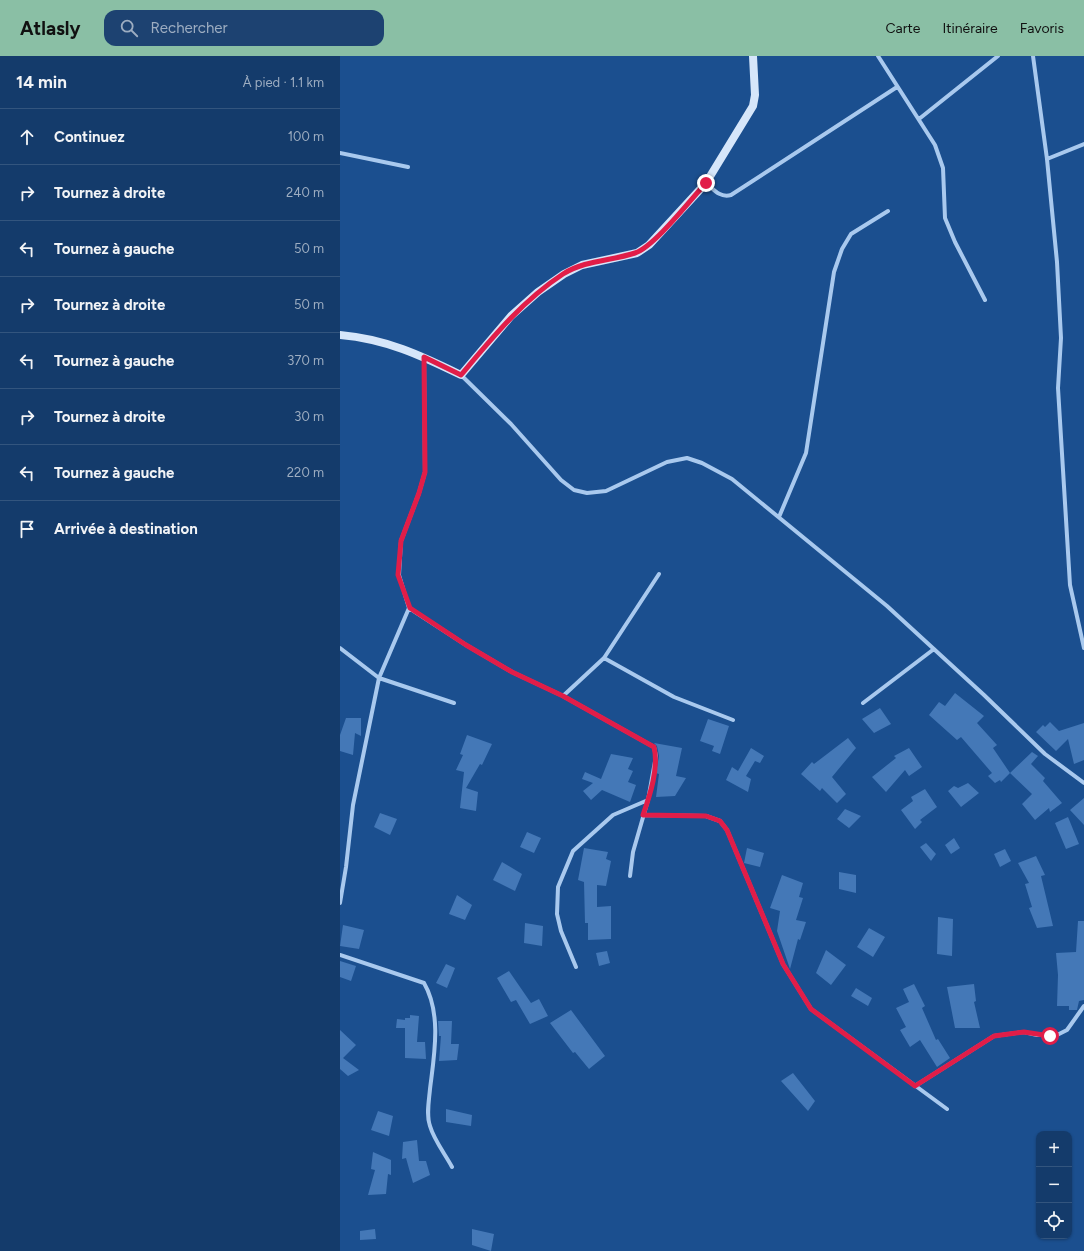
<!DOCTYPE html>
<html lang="fr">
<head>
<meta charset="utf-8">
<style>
	:root { --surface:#143b6b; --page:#1d4271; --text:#f1f3f6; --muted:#9dadc1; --line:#33557e; --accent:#8abfa5 }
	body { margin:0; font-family:Figtree,sans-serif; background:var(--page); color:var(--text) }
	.controls { position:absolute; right:12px; bottom:12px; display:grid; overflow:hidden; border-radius:8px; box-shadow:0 1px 3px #0004 }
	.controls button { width:36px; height:36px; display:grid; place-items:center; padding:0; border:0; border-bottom:1px solid var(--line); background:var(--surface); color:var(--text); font:20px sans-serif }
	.stop { position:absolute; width:12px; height:12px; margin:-9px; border:3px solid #e11d48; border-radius:50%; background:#fff }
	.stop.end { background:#e11d48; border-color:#fff; box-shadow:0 1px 4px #0008 }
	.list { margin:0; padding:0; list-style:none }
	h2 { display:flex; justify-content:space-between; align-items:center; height:52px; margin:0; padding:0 16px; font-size:17px }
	h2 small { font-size:13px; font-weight:400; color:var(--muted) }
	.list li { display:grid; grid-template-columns:26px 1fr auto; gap:12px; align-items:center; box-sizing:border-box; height:56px; padding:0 16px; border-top:1px solid var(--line) }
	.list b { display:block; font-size:15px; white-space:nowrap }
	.list em { font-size:13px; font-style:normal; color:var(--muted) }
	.icon { flex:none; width:22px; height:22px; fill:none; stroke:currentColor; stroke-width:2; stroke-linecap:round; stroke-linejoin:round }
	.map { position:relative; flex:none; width:744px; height:1195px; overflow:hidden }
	header { display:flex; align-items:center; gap:24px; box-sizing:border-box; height:56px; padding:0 20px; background:var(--accent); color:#111 }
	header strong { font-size:19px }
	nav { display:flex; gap:22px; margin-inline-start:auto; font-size:14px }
	.search { width:280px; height:36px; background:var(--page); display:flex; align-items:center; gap:10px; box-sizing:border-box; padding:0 14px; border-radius:12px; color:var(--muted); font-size:15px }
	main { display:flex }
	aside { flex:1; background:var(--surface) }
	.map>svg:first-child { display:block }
	.building { fill:#4478b7 }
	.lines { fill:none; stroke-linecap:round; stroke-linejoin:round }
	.street { stroke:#a9c9ee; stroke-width:4 }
	.secondary { stroke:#d6e6fa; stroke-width:8 }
	.route { stroke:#e11d48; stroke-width:5 }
</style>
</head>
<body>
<header>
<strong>Atlasly</strong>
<div class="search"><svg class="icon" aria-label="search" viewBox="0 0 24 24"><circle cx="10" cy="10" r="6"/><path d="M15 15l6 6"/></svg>Rechercher</div>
<nav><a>Carte</a><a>Itinéraire</a><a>Favoris</a></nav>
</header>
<main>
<aside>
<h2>14 min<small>À pied · 1.1 km</small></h2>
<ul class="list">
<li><svg class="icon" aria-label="ahead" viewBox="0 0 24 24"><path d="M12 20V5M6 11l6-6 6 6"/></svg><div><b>Continuez</b></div><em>100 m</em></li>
<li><svg class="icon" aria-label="right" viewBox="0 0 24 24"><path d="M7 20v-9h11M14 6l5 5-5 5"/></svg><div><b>Tournez à droite</b></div><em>240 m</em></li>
<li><svg class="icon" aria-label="left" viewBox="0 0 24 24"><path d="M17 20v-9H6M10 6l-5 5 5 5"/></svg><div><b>Tournez à gauche</b></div><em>50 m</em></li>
<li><svg class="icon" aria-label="right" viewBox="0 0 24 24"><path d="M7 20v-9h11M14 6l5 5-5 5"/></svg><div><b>Tournez à droite</b></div><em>50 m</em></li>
<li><svg class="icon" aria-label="left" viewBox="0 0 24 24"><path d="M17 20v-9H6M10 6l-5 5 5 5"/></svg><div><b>Tournez à gauche</b></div><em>370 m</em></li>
<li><svg class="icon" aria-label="right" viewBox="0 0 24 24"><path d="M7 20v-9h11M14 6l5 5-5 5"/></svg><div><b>Tournez à droite</b></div><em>30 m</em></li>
<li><svg class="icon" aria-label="left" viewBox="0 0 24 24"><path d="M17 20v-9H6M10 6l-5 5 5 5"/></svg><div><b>Tournez à gauche</b></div><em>220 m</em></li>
<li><svg class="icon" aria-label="arrive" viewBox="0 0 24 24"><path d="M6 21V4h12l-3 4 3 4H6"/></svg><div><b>Arrivée à destination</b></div></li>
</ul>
</aside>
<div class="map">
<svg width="744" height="1195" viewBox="0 0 744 1195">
	<rect width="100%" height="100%" fill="#1b4f8f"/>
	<!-- building -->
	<path class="building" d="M615,637L644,660L637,667L657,689L653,692L670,717L661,726L660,724L655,727L648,720L652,717L621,681L617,684L589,659L599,646L605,650Z
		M540,652L551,668L534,677L522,663Z
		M6,662H21V680L15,677L13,699L0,695V679Z
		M368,663L389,670L380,698L372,695L374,690L360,685Z
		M710,666L719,675L744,667V704L734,708L728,683L716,695L696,676L703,669L705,671Z
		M127,679L152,688L142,709L140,708L126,732L138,736L136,755L120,752L124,716L116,714L123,699L120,698Z
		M508,682L516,692L492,721L506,738L497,747L482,732L480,735L461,718L472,706L474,708Z
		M314,687L342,692L336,720L346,722L335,740L316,741L319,718L316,717L319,700L317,690Z
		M411,692L424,700L420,707L415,705L406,720L411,723L408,736L386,724L392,711L398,715Z
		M569,692L582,711L569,720L565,714L546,736L532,721L556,702L554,700Z
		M692,696L698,700L691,708L705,722L703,725L722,747L710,756L709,752L695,764L682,748L692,738L670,717Z
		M271,698L293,702L288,713L293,715L288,726L296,729L290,746L262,734L251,744L243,735L253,727L242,723L245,716L261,723Z
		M628,727L639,737L621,751L608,735L614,730L618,732Z
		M585,733L597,751L580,764L582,766L575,773L561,754L573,745L571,741Z
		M744,742V769L730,754Z
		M505,753L521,760L509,772L497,763Z
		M40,757L57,763L50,779L34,771Z
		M728,761L739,788L726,793L715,767Z
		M187,776L201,782L194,797L180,791Z
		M614,782L620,792L611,798L605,789Z
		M586,787L596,798L591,805L580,791Z
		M244,792L268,796L266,803L271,805L266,830L257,829V851L271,850V883L248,884V867H245L244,826L238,824Z
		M407,792L424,797L420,811L404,807Z
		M665,793L671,805L660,811L654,798Z
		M696,800L705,819L701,820L713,870L697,872L689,852L692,851L685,828L689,827L678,807Z
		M162,806L182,818L175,835L153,824Z
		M499,816L516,819V837L499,833Z
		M442,819L463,827L459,841L463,842L456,864L466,866L460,884L458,883L450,913L437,875L440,855L430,852Z
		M117,839L132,849L125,864L109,858Z
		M598,861L613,863L612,900L597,898Z
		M738,865H744V944L739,945L737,954H729V950H717L718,919L716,897L736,896Z
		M185,867L203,870L202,890L184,887Z
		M3,869L24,874L19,893L0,890Z
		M529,872L545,881L533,901L517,891Z
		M486,894L506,909L491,929L476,917Z
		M267,895L270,907L259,910L256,897Z
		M0,905L16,910L11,925L0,921Z
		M106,908L115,912L107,932L96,927Z
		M169,915L191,947L199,943L208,960L190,968L176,944L171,946L157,922Z
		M574,928L585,950L582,952L596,984L598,983L610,1002L597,1011L580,984L570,991L560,974L566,971L556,952L569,946L563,933Z
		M634,928L636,945L634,946L640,972H615L607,931Z
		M516,932L532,942L528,950L511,940Z
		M231,954L265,1000L249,1013L235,996L233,997L210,967Z
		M70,959L79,960L77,986H85L86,1003L65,1002V972H56L57,963L65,964V962H70Z
		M98,965H112L111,988H119L117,1004L99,1005L101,980H99Z
		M0,974L16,989L3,1002L19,1014L8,1020L0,1013Z
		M453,1017L475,1045L468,1055L441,1025Z
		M106,1053L132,1059L131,1070L106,1066Z
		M38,1055L53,1060L49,1080L31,1074Z
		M77,1084L79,1105H86L90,1119L73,1127L66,1102L62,1103L63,1086Z
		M33,1096L51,1104V1119L48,1118L46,1138L28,1139L35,1114L31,1113Z
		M35,1173L36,1183L20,1184V1175Z
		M132,1173L154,1178L151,1195L132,1189Z"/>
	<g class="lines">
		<!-- street -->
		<path class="street" d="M538,0L595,89L603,112L605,162L615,186L645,244
			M693,0L707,103L717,206L721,282L718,332L730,529L744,592
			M579,63L658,0
			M0,97L68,111
			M707,103L744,88
			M366,127C374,134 380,142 391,139L557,31
			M84,301L85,416L79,437L61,485L59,519L69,552L126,589L172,616L223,640L314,691L316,700L308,744L273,759L233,795L218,831L217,858L221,875L236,911
			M121,319L171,368L221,424L234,434L247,437L266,435L327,406L347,402L362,407L392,423L547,550L644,639L705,698L744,727
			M439,461L466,397L494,216L502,193L511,178L548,155
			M0,592L39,622L114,647
			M264,602L334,641L393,664
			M223,640L264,602L319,518
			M523,647L594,593
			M303,759L366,760L380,765L387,774L443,908L471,953L607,1053
			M290,820L293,796L308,744
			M0,847L6,811L13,749L39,622L69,552
			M0,899L84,927C102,958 94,1000 90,1033C89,1045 86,1059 90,1070C94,1084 105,1098 112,1111
			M575,1030L654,980L684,976L697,979H717L727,974L744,950"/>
		<!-- secondary -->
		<path class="secondary" d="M0,279C46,283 80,299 121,319L171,260L198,236L224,218L242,209L297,197L309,189L366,127L413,50L415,39L413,0"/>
	</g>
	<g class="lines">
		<!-- route -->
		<path class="route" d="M366,127C351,143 314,191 295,197C271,205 245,204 223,218C182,245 152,282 121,319L84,301L85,416L79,437L61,485L58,519L70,552L126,589L172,616L223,640L314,691C319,712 310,739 303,759L366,760L380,765L387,774L443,908L471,953L575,1030L654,980L684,976L710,980"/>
	</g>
</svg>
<div class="controls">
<button>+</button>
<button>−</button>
<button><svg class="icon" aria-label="locate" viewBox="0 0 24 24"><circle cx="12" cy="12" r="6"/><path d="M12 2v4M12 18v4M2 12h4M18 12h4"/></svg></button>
</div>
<div class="stop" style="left:710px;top:980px"></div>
<div class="stop end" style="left:366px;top:127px"></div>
</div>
</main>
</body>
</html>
